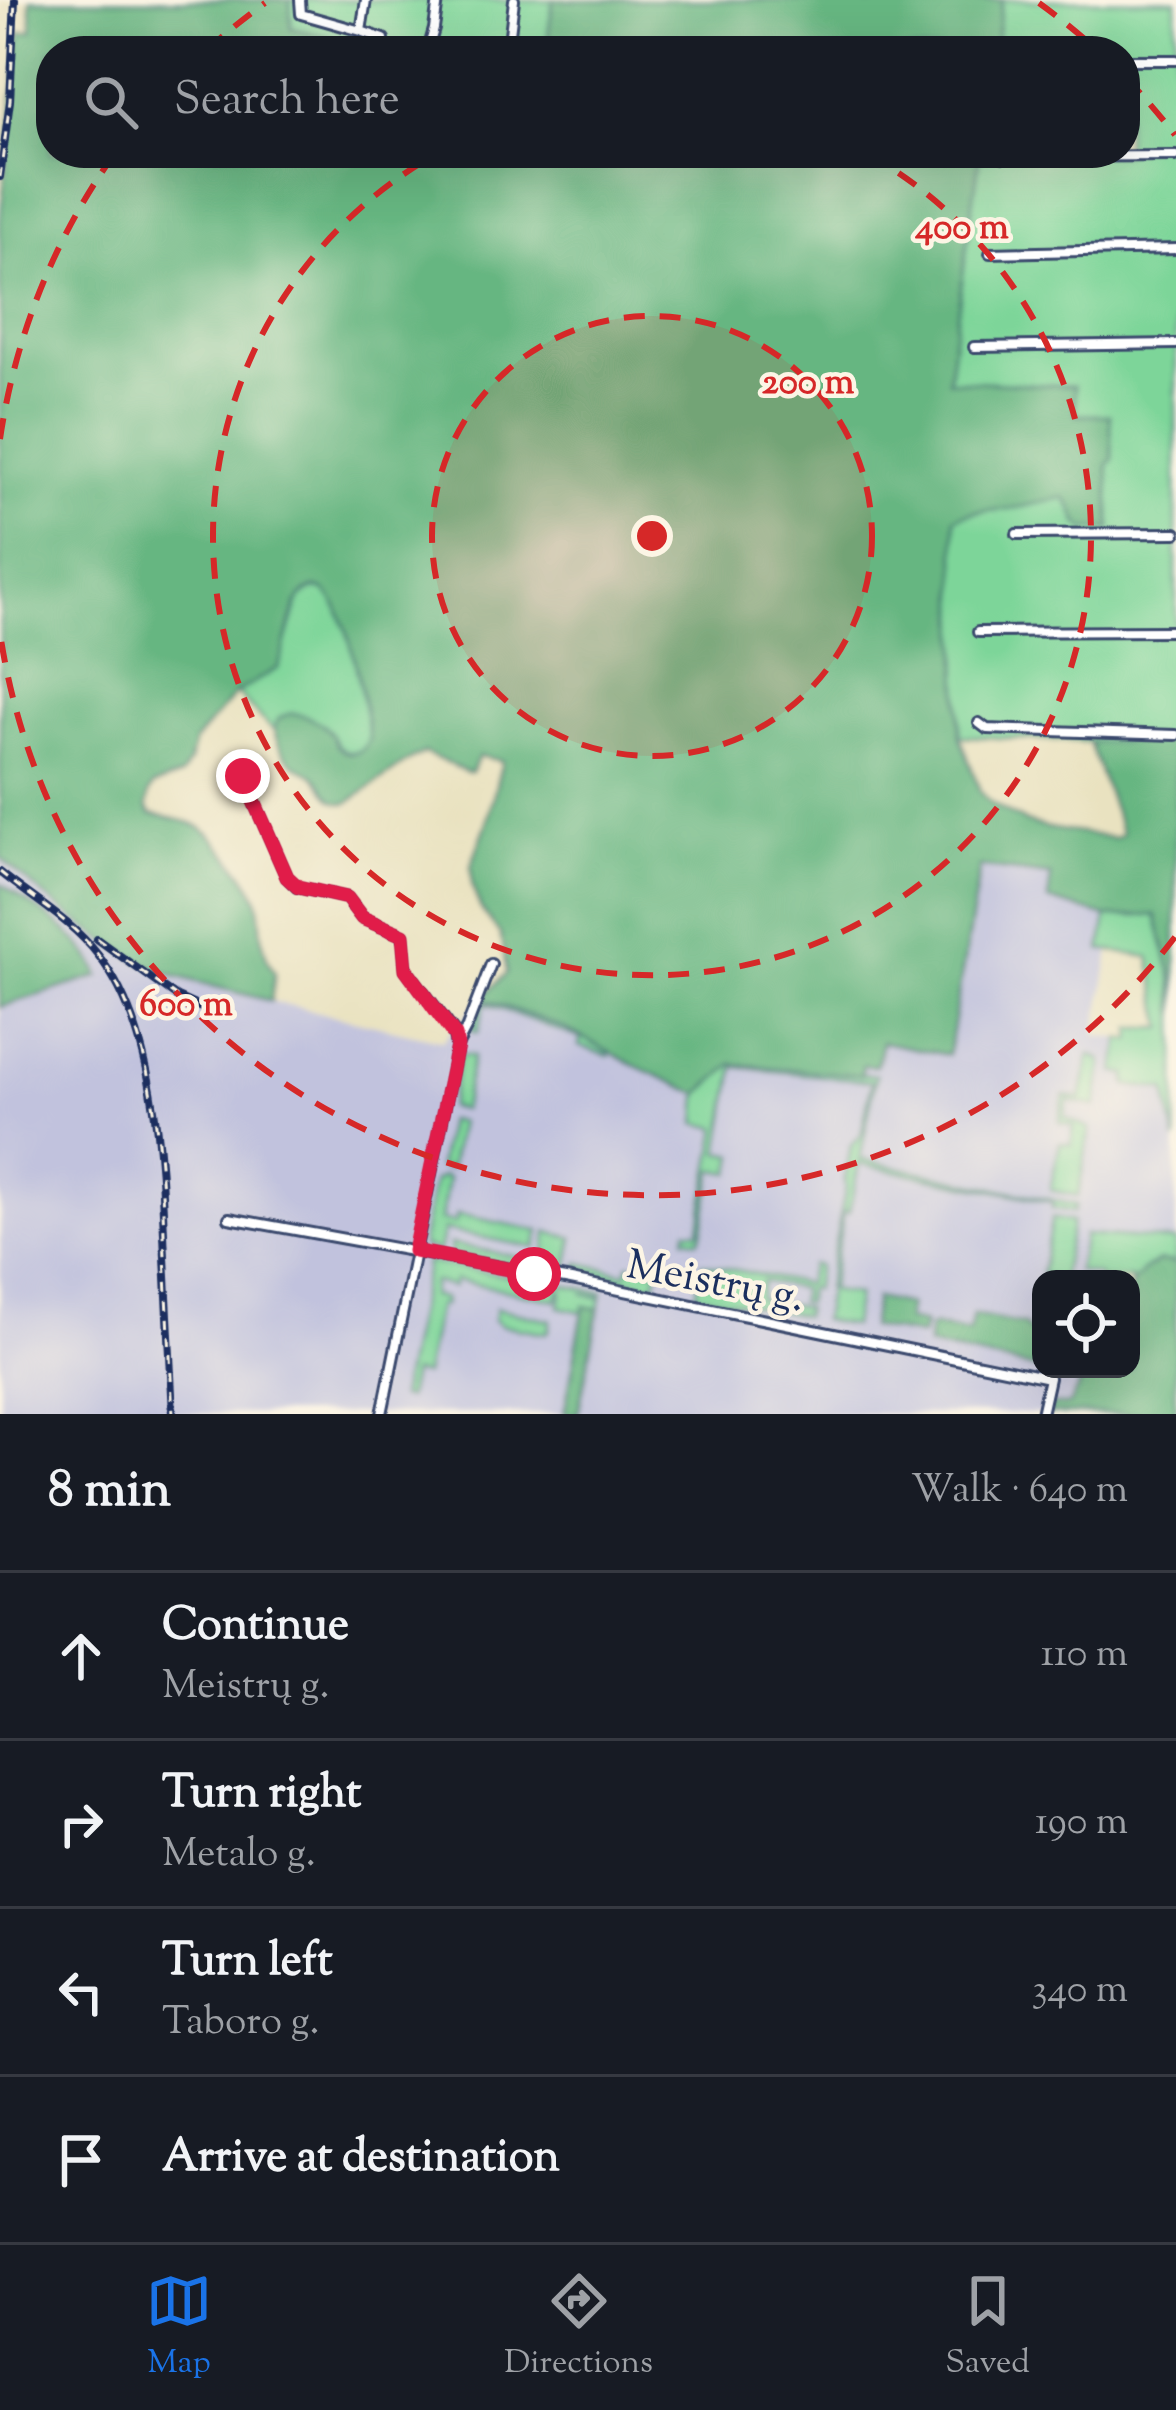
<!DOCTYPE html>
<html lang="en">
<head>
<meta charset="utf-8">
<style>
	:root { --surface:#171b24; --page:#242831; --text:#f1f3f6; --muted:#9ea1a6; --line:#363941; --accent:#1a73e8 }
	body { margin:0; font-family:"Sorts Mill Goudy",serif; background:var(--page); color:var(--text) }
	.controls { position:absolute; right:36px; bottom:36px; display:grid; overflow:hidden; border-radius:24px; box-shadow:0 12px 48px #0002 }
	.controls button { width:108px; height:108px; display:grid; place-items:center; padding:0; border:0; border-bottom:3px solid var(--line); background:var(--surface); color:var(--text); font:60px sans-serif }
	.stop { position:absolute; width:36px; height:36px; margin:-27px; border:9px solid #e11d48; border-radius:50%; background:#fff }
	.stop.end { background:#e11d48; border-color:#fff; box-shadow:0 3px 12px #0008 }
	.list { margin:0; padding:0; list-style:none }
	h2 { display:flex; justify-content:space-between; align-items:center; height:156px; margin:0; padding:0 48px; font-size:51px }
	h2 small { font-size:39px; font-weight:400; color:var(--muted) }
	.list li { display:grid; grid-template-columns:78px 1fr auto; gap:36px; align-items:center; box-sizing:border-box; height:168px; padding:0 48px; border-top:3px solid var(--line) }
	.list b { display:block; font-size:45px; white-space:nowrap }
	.list p { margin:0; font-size:39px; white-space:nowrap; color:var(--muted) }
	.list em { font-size:39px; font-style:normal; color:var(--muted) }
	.icon { flex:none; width:66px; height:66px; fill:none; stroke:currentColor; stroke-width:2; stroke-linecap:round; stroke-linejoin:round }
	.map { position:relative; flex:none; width:1176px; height:1414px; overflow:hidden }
	.search { position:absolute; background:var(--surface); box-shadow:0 12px 48px #0002; left:36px; right:36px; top:36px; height:132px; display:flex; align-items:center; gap:30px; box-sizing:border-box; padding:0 42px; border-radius:48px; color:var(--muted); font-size:45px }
	.sheet { height:828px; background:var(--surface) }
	nav { display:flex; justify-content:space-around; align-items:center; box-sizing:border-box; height:168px; border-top:3px solid var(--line); background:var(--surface); font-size:33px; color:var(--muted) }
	nav a { display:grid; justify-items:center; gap:6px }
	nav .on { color:var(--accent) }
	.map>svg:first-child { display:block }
	.industrial { fill:#c1c2dd }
	.green { fill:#7dd599; stroke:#4c827c; stroke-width:3 }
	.forest { fill:#66b681; stroke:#407270; stroke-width:3 }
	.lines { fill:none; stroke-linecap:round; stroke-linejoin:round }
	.street-casing { stroke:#3a4a6d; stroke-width:14 }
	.street { stroke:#fff; stroke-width:8 }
	.rail-casing { stroke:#1b2f5e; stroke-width:8 }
	.rail { stroke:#fcf5e5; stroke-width:3; stroke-dasharray:9; stroke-linecap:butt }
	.route { stroke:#e11d48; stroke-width:15 }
	.ring { fill:none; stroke:#d62828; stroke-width:6; stroke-dasharray:21 15 }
	.labels { text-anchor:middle; stroke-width:9; stroke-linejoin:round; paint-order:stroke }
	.street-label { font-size:42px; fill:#1b2f5e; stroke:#fcf5e5 }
	.centre { fill:#d62828; stroke:#fcf5e5; stroke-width:6 }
	.ring-label { font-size:36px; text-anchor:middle; font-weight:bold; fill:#d62828; stroke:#fcf5e5; stroke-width:9; stroke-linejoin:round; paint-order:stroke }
</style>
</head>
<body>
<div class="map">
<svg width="1176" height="1414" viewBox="0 0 1176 1414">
	<rect width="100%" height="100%" fill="#fcf5e5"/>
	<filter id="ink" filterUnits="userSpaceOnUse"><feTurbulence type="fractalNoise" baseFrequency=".00833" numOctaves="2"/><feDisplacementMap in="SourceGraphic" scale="24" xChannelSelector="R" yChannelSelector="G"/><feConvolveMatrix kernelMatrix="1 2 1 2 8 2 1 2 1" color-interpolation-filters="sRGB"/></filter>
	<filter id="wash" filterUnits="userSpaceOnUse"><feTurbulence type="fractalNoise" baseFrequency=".004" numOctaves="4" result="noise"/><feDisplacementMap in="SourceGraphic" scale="48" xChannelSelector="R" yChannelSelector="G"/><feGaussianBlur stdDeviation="2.7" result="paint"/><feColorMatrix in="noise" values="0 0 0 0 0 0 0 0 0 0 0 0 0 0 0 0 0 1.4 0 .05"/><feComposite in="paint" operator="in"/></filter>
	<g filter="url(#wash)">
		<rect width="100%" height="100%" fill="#e9e2c0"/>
		<!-- industrial -->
		<path class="industrial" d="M0,857L34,889L132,957L164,971L271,1001L443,1041L481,998L562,1027L636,1066L733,1064L861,1074L862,1065L882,1042L979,867L1052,876L1048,900L1107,917L1101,950L1110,952L1096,1035L1121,1039L1116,1072L1166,1090L1176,1142V1241L1084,1235L1100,1279H1041V1331H1028L973,1316L970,1333L933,1326L1036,1369H1088L1069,1405H1051L1049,1414H0V1007L100,976L90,955L57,922L0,883Z"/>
		<!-- green -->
		<path class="green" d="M290,0H553L546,51H391L291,28Z
			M1002,0H1176V741L1089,742L960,736L954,518C973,508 993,512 1014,508C1031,506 1046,500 1064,498L1072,504L1078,524L1111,528L1108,464L1075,415L948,381L980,153H1125V51H995Z
			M318,589C328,592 328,591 334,599C352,624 363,705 369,738C365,751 352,758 340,747C335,743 333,735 329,731C314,715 282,704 274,731L236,693L278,668L299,599L309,591Z
			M1157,915L1172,975L1176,1014V1142L1166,1090L1127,1085V1074L1115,1072L1121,1039L1132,1040L1133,1028H1164L1150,957L1101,950L1107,917Z
			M481,998L562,1027L610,1053L609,1056L579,1046L580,1038L485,1003L478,1032L472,1030Z
			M460,1054L473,1056L462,1110L449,1107Z
			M1090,1055L1102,1060L1103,1066L1096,1106L1068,1101L1065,1117L1090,1129L1078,1196L1050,1190L1060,1143L1071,1145L1074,1126L1059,1122L1064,1096L1081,1099Z
			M733,1064L876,1075L860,1159L1076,1205L1074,1212L1052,1208L1053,1202L859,1164L849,1212H844L830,1288H826L846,1187L845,1179L851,1146L861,1135L872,1081L735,1067L720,1152L735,1155L732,1173L714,1170L702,1234L698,1240L685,1238L687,1230L699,1231L718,1128L697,1123L699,1094Z
			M447,1120L459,1122L450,1169L438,1167Z
			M443,1176L448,1179L441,1220L455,1223L457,1214L540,1231L536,1248L444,1230L439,1251L423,1247L422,1241L434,1181Z
			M1052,1218L1072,1222L1061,1279L1041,1274Z
			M548,1232L574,1238L568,1267L562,1272L543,1268Z
			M1084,1235L1176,1241V1263C1152,1260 1146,1268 1131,1285V1279H1100L1098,1275L1077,1271Z
			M450,1244L530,1259L533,1263L526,1267L451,1253Z
			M428,1262L603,1292L602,1296L582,1293L601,1298L599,1309L584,1306L582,1312L560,1307L562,1290H559L557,1300L455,1280L453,1287L433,1282L431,1296L444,1299V1305H438L424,1375L412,1373L407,1398L399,1397L426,1268L425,1264Z
			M579,1263L626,1273L629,1264L658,1270L655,1286L577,1270Z
			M702,1263L806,1284L811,1264L818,1266L814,1289L808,1288L805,1303L799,1302L801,1289L763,1281L759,1299L805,1308L803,1316L696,1294Z
			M827,1290L857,1295L852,1326L822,1320Z
			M496,1308L551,1320L549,1331L545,1333L500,1325L494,1320Z"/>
		<!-- forest -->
		<path class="forest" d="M30,0H290L291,28L391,51H51V153H980L948,380L1074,386L1076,415H1110L1113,460L1108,464L1111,529H1084C1074,520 1075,507 1064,498C1046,500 1031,506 1014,508C993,512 974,508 955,518L960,736L980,791L991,803L1025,822L1047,828L1114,838L1122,834L1089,742L1176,741V1014L1172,975L1156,915L1107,917L1048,900L1051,876L980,867L948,1055L882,1042L876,1066L863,1065L861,1075L733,1064L699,1094L636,1066L562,1027L481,998L507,973L500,934L481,909L472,887L471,866L486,825L502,761L479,756L471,772H466L425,753L411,759L348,803C327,805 328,788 315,776C312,773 301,769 298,767C286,759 266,732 279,719C293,706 319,720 330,732C334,737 335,744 340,748C353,759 365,751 369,738C366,719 344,550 302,596C290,610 287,649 278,668L236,693L195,741L189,762L181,776L153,786L149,793L147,807L151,814C169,818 191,820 206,831C218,840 255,886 258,900C263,926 259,950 275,973L271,1001C235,991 197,984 162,971C110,951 41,896 0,857V221L20,32L32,31Z
			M553,0H860L869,5L888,0H1002L995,51H546Z
			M0,883C36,909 82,932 100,976L0,1007Z
			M1159,1261L1176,1263V1414H1049L1051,1405H1069L1088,1369H1131V1285L1144,1270Z
			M875,1298L909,1305L906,1320L924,1324L921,1336L870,1327Z
			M584,1306L599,1309L578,1414H564Z
			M973,1315L1024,1325L1028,1331H1041V1367L1036,1369L928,1346L929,1328L932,1326L969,1333Z"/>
	</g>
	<g filter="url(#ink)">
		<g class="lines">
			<defs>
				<path id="street" d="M300,0L301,14L361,31
					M366,0L361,31L384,39
					M430,51L428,50L434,29L438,0
					M508,51L514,0
					M1125,60H1176
					M1004,157L1176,156
					M990,253L1176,249
					M974,347L1176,344
					M1017,534L1176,533
					M978,632L1176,631
					M979,723L987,729L1176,735
					M243,776L287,877L297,887L347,898L362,918L403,935L406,969L453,1031L456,1045
					M229,1218L571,1280L1049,1378L1041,1414
					M382,1414L457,1046L467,1027L491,964"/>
			</defs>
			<!-- street casing -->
			<use href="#street" class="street-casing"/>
			<!-- street -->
			<use href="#street" class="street"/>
			<defs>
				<path id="rail" d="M0,177L10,101L15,0
					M0,872C33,899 72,921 98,955C158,1031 161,1164 165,1257C168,1309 170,1362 173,1414
					M97,939L177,997L206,1010"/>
			</defs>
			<!-- rail casing -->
			<use href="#rail" class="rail-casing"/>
			<!-- rail -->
			<use href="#rail" class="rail"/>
		</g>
	</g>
	<g class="lines" filter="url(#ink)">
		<!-- route -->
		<path class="route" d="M243,776L287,877L298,887L347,898L362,918L403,935L406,969L455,1036L457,1046L414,1251L534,1274"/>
	</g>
	<!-- distance rings -->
	<circle cx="652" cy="536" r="220" fill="#d62828" fill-opacity=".12"/>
	<g class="ring">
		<circle cx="652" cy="536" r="220"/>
		<path d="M868 154A439 439 0 1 1 436 154"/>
		<path d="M1175 937A659 659 0 0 1 0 633M0 439A659 659 0 0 1 115 153M207 50A659 659 0 0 1 265 3M1039 3A659 659 0 0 1 1097 50M1126 78A659 659 0 0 1 1175 135"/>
	</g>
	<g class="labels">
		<!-- street labels -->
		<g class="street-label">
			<text transform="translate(716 1279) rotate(11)" y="15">Meistrų g.</text>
		</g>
	</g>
	<circle cx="652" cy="536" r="18" class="centre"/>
	<g class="ring-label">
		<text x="962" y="238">400 m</text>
		<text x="808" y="393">200 m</text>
		<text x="186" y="1015">600 m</text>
	</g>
</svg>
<div class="controls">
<button><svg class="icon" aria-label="locate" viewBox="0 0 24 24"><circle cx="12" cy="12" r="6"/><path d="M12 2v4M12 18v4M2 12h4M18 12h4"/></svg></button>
</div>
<div class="stop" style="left:534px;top:1274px"></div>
<div class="stop end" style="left:243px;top:776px"></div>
<div class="search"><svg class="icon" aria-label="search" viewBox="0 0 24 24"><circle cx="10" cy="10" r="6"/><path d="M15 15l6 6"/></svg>Search here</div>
</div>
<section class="sheet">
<h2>8 min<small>Walk · 640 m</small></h2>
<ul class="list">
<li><svg class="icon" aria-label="ahead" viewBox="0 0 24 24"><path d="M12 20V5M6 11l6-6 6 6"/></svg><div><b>Continue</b><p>Meistrų g.</p></div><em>110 m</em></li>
<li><svg class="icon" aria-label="right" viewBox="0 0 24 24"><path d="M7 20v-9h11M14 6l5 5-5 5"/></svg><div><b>Turn right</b><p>Metalo g.</p></div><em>190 m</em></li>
<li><svg class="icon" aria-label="left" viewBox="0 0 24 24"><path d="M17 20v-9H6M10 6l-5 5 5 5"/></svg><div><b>Turn left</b><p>Taboro g.</p></div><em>340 m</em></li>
<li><svg class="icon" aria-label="arrive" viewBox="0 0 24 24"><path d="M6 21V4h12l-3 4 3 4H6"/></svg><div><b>Arrive at destination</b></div></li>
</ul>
</section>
<nav>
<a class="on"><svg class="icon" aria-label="map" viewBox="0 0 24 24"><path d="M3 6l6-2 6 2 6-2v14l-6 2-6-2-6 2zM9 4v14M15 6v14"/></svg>Map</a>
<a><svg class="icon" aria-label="directions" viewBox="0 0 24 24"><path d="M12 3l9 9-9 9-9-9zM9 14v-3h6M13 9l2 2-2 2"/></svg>Directions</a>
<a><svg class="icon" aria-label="saved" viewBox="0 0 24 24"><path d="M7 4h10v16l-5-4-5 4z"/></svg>Saved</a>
</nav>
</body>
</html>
